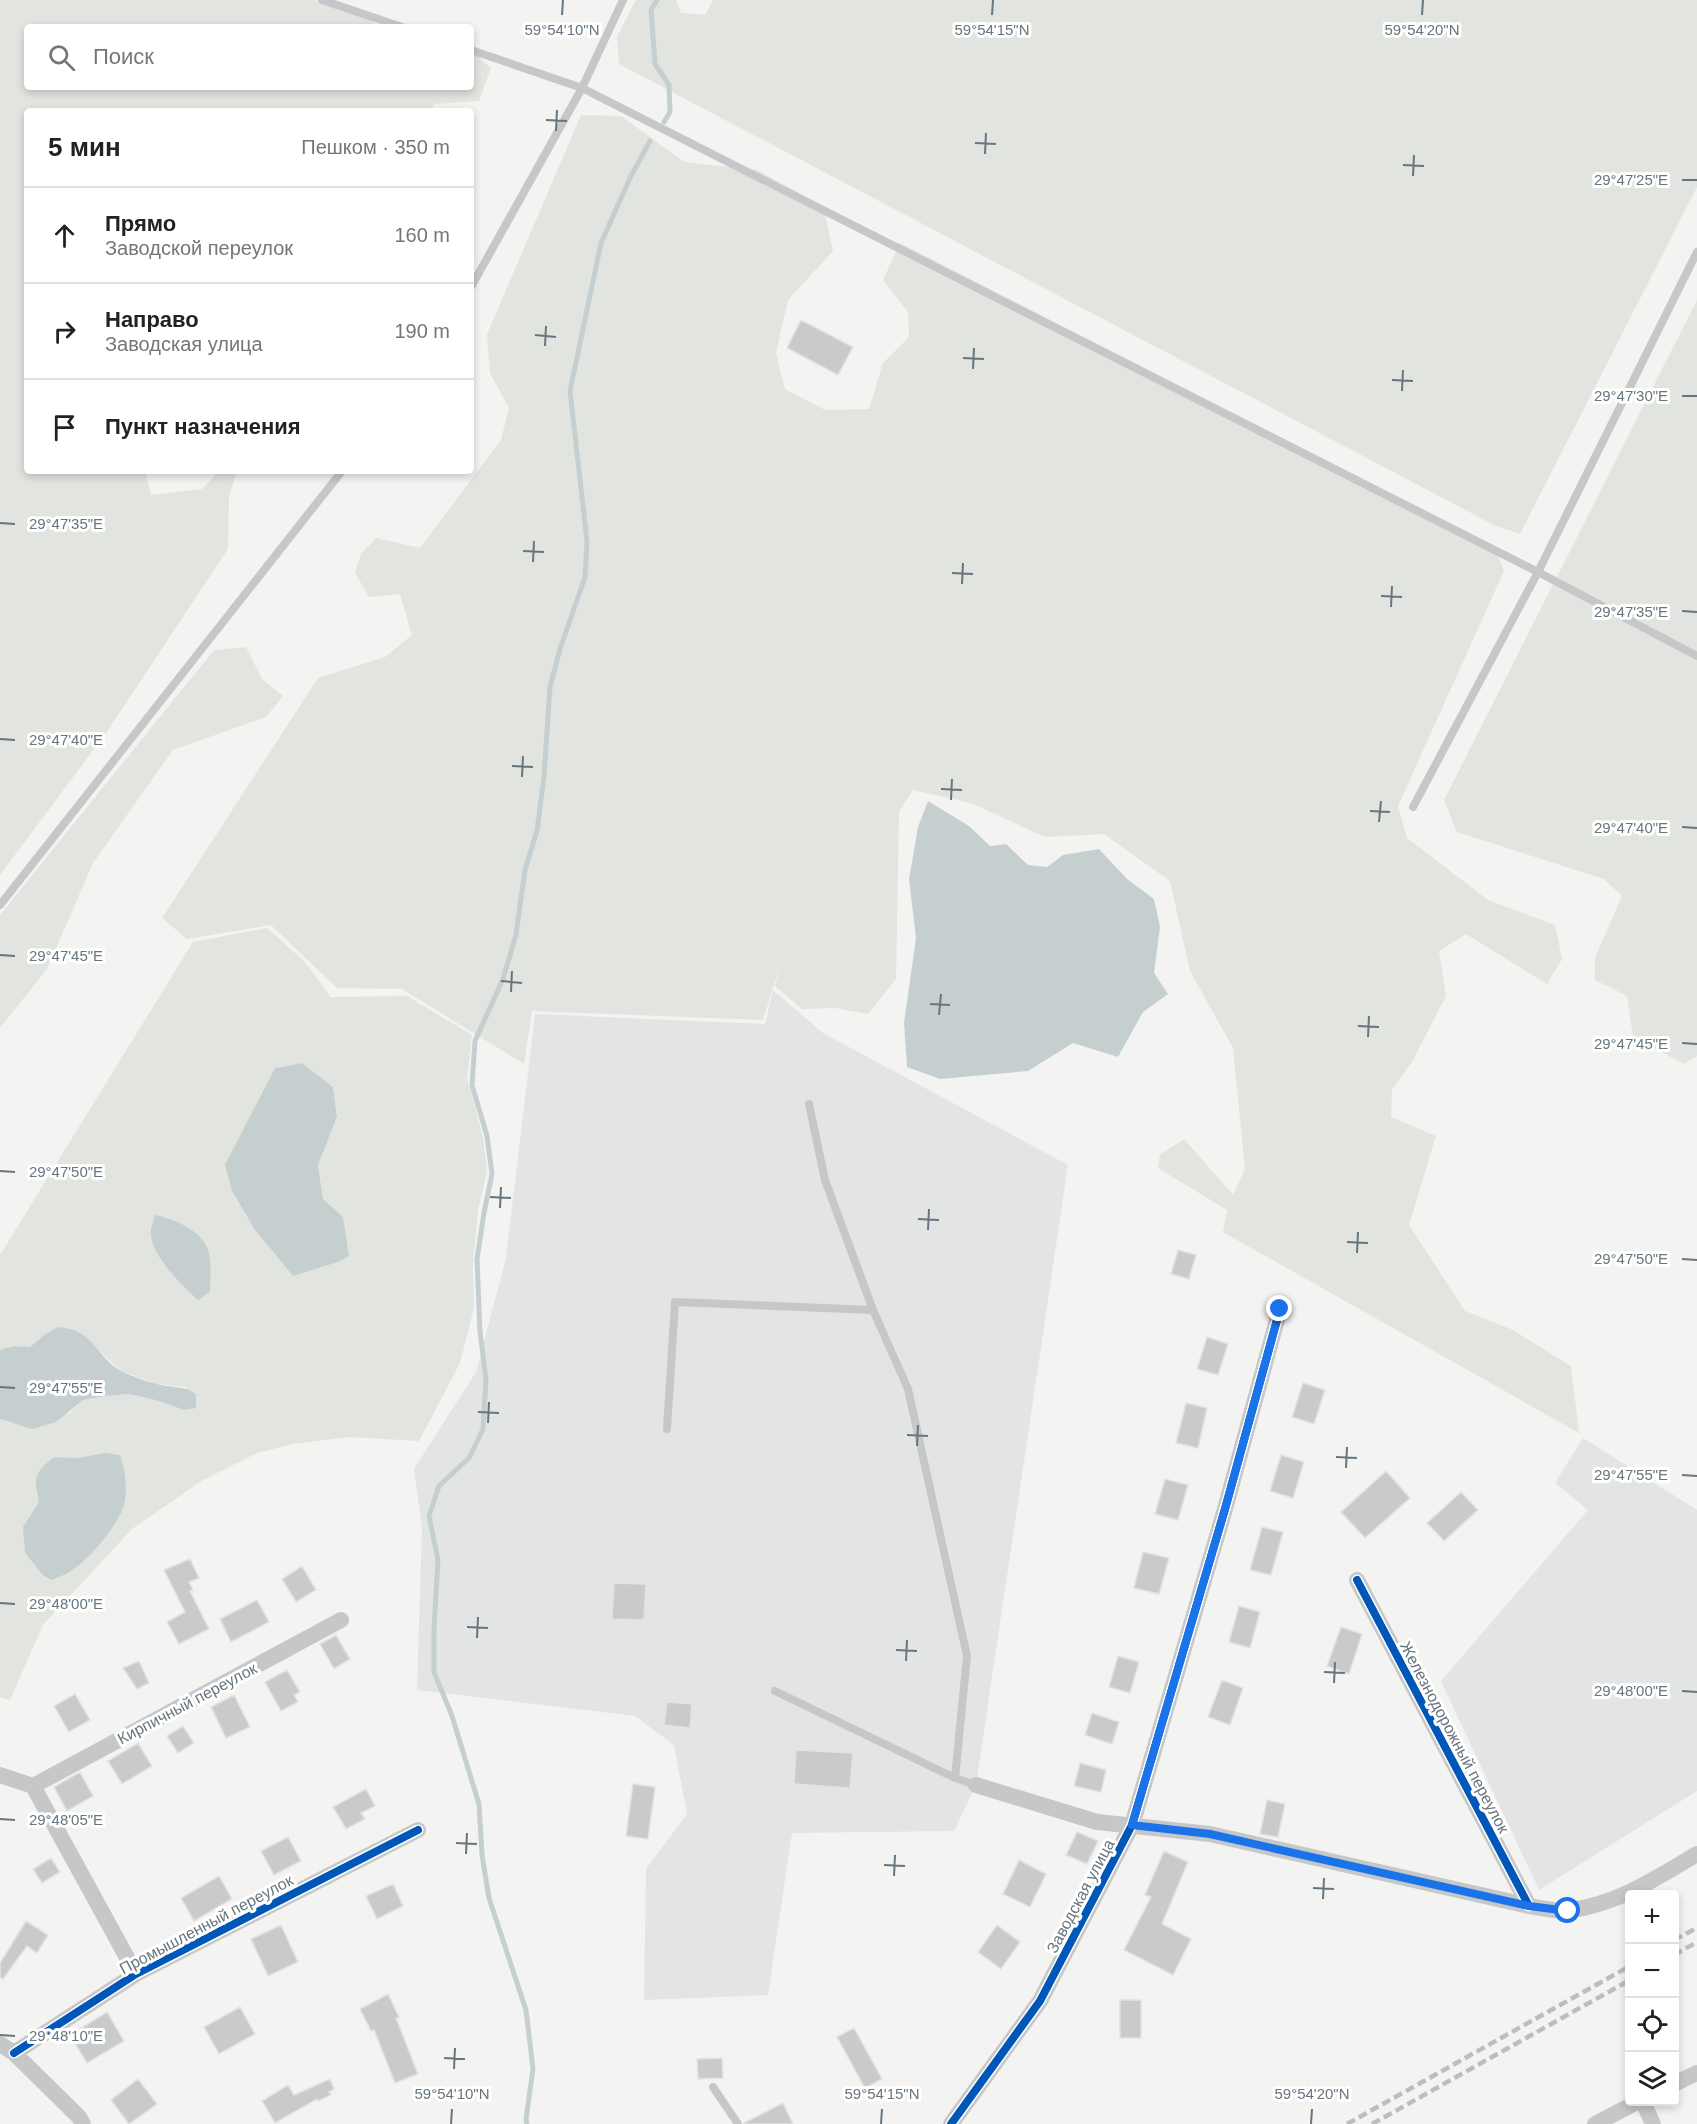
<!DOCTYPE html>
<html lang="ru">
<head>
<meta charset="utf-8">
<style>
	:root { --surface:#fff; --page:#f2f2f2; --text:#222; --muted:#767676; --line:#e0e0e0 }
	body { margin:0; font-family:Arial,sans-serif; background:var(--page); color:var(--text) }
	.controls { position:absolute; right:18px; bottom:18px; display:grid; overflow:hidden; border-radius:6px; box-shadow:0 3px 9px #0003 }
	.controls button { width:54px; height:54px; display:grid; place-items:center; padding:0; border:0; border-bottom:2px solid var(--line); background:var(--surface); color:var(--text); font:30px sans-serif }
	.stop { position:absolute; width:18px; height:18px; margin:-14px; border:4px solid #1a73e8; border-radius:50%; background:#fff }
	.stop.end { background:#1a73e8; border-color:#fff; box-shadow:0 2px 6px #0008 }
	.list { margin:0; padding:0; list-style:none }
	h2 { display:flex; justify-content:space-between; align-items:center; height:78px; margin:0; padding:0 24px; font-size:26px }
	h2 small { font-size:20px; font-weight:400; color:var(--muted) }
	.list li { display:grid; grid-template-columns:39px 1fr auto; gap:18px; align-items:center; box-sizing:border-box; height:96px; padding:0 24px; border-top:2px solid var(--line) }
	.list b { display:block; font-size:22px; white-space:nowrap }
	.list p { margin:0; font-size:20px; white-space:nowrap; color:var(--muted) }
	.list em { font-size:20px; font-style:normal; color:var(--muted) }
	.icon { flex:none; width:33px; height:33px; fill:none; stroke:currentColor; stroke-width:2; stroke-linecap:round; stroke-linejoin:round }
	.map { position:relative; flex:none; width:1697px; height:2124px; overflow:hidden }
	.search { position:absolute; background:var(--surface); box-shadow:0 3px 9px #0003; left:24px; top:24px; width:450px; height:66px; display:flex; align-items:center; gap:15px; box-sizing:border-box; padding:0 21px; border-radius:6px; color:var(--muted); font-size:22px }
	.panel { position:absolute; background:var(--surface); box-shadow:0 3px 9px #0003; left:24px; top:108px; width:450px; height:366px; border-radius:6px }
	.map>svg:first-child { display:block }
	.built { fill:#e3e4e4 }
	.green { fill:#e2e4df; fill-rule:evenodd }
	.water { fill:#c6cfd0 }
	.lines { fill:none; stroke-linecap:round; stroke-linejoin:round }
	.stream { stroke:#c6cfd0; stroke-width:5 }
	.building { fill:#c9cbcb; stroke:#e2e2e2; stroke-width:1.5 }
	.service { stroke:#c5c7c8; stroke-width:8 }
	.minor { stroke:#c5c7c8; stroke-width:16 }
	.rail { stroke:#bcbdbd; stroke-width:4.5; stroke-dasharray:9 4.5; stroke-linecap:butt }
	.cycleway-casing { stroke:#fff; stroke-width:11 }
	.cycleway { stroke:#0057b8; stroke-width:8 }
	.route { stroke:#1a73e8; stroke-width:8 }
	.ticks { fill:none; stroke:#67767e; stroke-width:2 }
	.labels { text-anchor:middle; stroke-width:6; stroke-linejoin:round; paint-order:stroke }
	.street-label { font-size:16px; fill:#67767e; stroke:#fff }
	.ticks-label { font-size:15px; text-anchor:middle; fill:#67767e; stroke:#fff; stroke-width:6; stroke-linejoin:round; paint-order:stroke }
</style>
</head>
<body>
<div class="map">
<svg width="1697" height="2124" viewBox="0 0 1697 2124">
	<rect width="100%" height="100%" fill="#f3f3f2"/>
	<!-- built -->
	<path class="built" d="M773,990L823,1033L1068,1165L976,1785L954,1831L792,1833L768,1995L644,2000L646,1869L687,1814L674,1745L635,1716L417,1690L422,1528L414,1469L476,1372L506,1258L535,1014L765,1024Z
		M1583,1438L1697,1510V1791L1539,1890L1441,1681L1588,1510L1555,1483Z"/>
	<!-- green -->
	<path class="green" d="M0,0H314L362,12L378,27H27V87H471V57L475,54L491,68L479,101L435,104L430,111H27V471H145L151,495L202,489L219,471H237L229,496L228,549L106,733L0,875Z
		M636,0H676L681,13L705,15L713,0H1697V187L1520,534L1494,525L619,64L617,37Z
		M581,115L621,116L684,162L757,170L823,206L833,251L788,300L776,353L785,389L825,410L869,409L883,363L909,337L908,312L883,280L900,243L1495,547L1504,571L1398,806L1407,838L1488,900L1555,925L1562,959L1547,984L1466,934L1439,951L1446,996L1412,1062L1392,1090L1391,1117L1436,1136L1409,1225L1465,1311L1511,1329L1571,1366L1579,1433L1223,1232L1227,1210L1158,1168L1160,1155L1184,1139L1233,1195L1245,1169L1233,1048L1190,971L1170,881L1104,834L1045,837L971,803L913,790L899,811L896,979L868,1014L835,1008L802,1009L775,986L782,959L763,1020L532,1011L524,1064L402,989L337,988L271,925L187,939L162,918L318,678L385,657L412,635L400,594L369,597L355,573L361,554L376,538L420,548L501,440L509,408L490,373L487,334Z
		M1697,300V1056L1684,1064L1633,1037L1627,996L1595,980V958L1622,896L1604,879L1457,832L1444,800Z
		M246,647L262,679L283,696L266,717L173,750L93,863L47,969L0,1028V915L214,650Z
		M267,928L304,961L331,997L407,996L472,1035L467,1078L483,1137L487,1172L478,1209L473,1264L474,1308L460,1363L419,1441L349,1437L293,1444L257,1453L203,1480L132,1529L43,1625L10,1700L0,1697V1419L10,1423L69,1413L83,1400L105,1396L130,1394L159,1401L185,1410L187,1387L157,1384L121,1371L79,1332L44,1335L30,1347L15,1346L2,1349L0,1351V1255L193,942ZM302,1063L333,1087L337,1118L318,1164L323,1199L343,1218L349,1256L338,1262L293,1276L255,1230L232,1191L275,1068ZM165,1217C212,1236 209,1246 210,1292L168,1268L160,1259ZM104,1453L123,1465C124,1477 126,1491 124,1504C120,1524 100,1544 85,1558L23,1527L39,1502L53,1457L77,1458Z"/>
	<!-- water -->
	<path class="water" d="M928,801L969,826L990,846L1006,844L1028,865L1047,867L1063,855L1099,849L1128,880L1154,899L1160,927L1154,973L1168,994L1143,1012L1118,1057L1073,1043L1028,1071L940,1079L907,1067L904,1023L916,938L909,879L918,827Z
		M302,1063L333,1087L337,1117L318,1165L323,1199L343,1217L349,1256L338,1262L293,1276L255,1230L232,1191L225,1165L275,1068Z
		M155,1215C174,1219 202,1230 208,1250C212,1263 210,1279 210,1292L198,1300C182,1285 148,1254 151,1229C152,1225 154,1220 155,1215Z
		M58,1327C94,1329 96,1357 121,1371C131,1376 146,1381 157,1384C171,1388 184,1385 196,1394V1408L184,1410L159,1401L130,1394L105,1396L83,1400L56,1422L32,1429L0,1419V1351L2,1349L15,1346L30,1347L44,1335Z
		M104,1453L120,1455C125,1469 128,1490 124,1505C119,1524 89,1560 72,1570C66,1575 58,1577 51,1580L43,1575L25,1553L23,1527L39,1502C34,1477 33,1474 54,1457L77,1458Z"/>
	<g class="lines">
		<!-- stream -->
		<path class="stream" d="M657,0L651,10L655,64L669,85L670,112L664,122
			M527,2124L526,2119L533,2069L526,2010L489,1898L482,1855L479,1804L452,1716L434,1672V1627L438,1560L429,1516L439,1486L469,1458L483,1429L486,1379L480,1332L477,1259L484,1213L492,1174L487,1136L472,1085L475,1041L503,979L516,935L525,870L537,831L544,777L550,687L560,649L585,577L587,541L570,391L601,243L631,176L650,141"/>
	</g>
	<!-- building -->
	<path class="building" d="M801,320L853,347L838,375L787,348Z
		M1178,1250L1196,1255L1189,1279L1171,1274Z
		M1207,1337L1228,1344L1218,1375L1197,1369Z
		M1303,1383L1325,1390L1314,1424L1292,1417Z
		M1186,1403L1207,1408L1198,1448L1176,1443Z
		M1281,1455L1304,1462L1293,1498L1270,1491Z
		M1386,1471L1410,1498L1365,1538L1341,1512Z
		M1165,1479L1188,1485L1178,1520L1155,1514Z
		M1461,1492L1478,1510L1444,1541L1427,1523Z
		M1262,1527L1283,1532L1271,1575L1250,1570Z
		M1143,1552L1169,1558L1159,1594L1134,1588Z
		M190,1559L199,1578L189,1582L193,1590L190,1591L209,1629L179,1644L167,1622L185,1612L164,1570Z
		M302,1566L316,1590L296,1602L282,1579Z
		M614,1583L646,1584L644,1620L612,1619Z
		M257,1600L269,1622L231,1642L220,1619Z
		M1239,1606L1260,1612L1250,1648L1229,1642Z
		M1341,1627L1362,1634L1349,1674L1327,1666Z
		M336,1635L350,1659L334,1669L320,1644Z
		M1118,1656L1139,1662L1130,1693L1109,1687Z
		M139,1661L149,1683L137,1689L123,1668Z
		M287,1670L300,1692L294,1695L298,1702L281,1711L265,1682Z
		M1222,1680L1243,1688L1230,1725L1208,1717Z
		M75,1694L90,1720L69,1732L54,1706Z
		M234,1695L250,1727L226,1738L211,1707Z
		M667,1702L692,1704L690,1728L664,1725Z
		M1092,1713L1119,1722L1112,1744L1085,1735Z
		M183,1726L194,1743L178,1753L167,1736Z
		M138,1743L152,1766L122,1784L108,1761Z
		M796,1750L853,1753L850,1788L794,1784Z
		M1080,1763L1106,1770L1101,1792L1074,1786Z
		M80,1772L93,1796L67,1811L54,1787Z
		M633,1784L655,1787L648,1839L626,1836Z
		M366,1789L375,1806L361,1813L365,1819L346,1829L333,1807Z
		M1267,1800L1285,1804L1278,1837L1260,1834Z
		M1077,1832L1098,1841L1087,1864L1066,1855Z
		M288,1837L301,1861L274,1875L261,1851Z
		M1164,1851L1188,1862L1162,1924L1191,1939L1173,1975L1124,1950L1151,1897L1145,1895Z
		M51,1858L60,1872L42,1883L33,1869Z
		M1019,1860L1046,1874L1030,1907L1003,1894Z
		M219,1876L232,1899L194,1921L181,1898Z
		M393,1884L403,1906L377,1919L366,1896Z
		M26,1921L48,1935L37,1953L27,1946L3,1979L0,1977V1963Z
		M281,1925L298,1962L268,1976L251,1939Z
		M997,1925L1020,1942L1001,1969L978,1952Z
		M388,1994L399,2017L396,2018L418,2074L395,2083L374,2030L371,2031L360,2009Z
		M1120,2000H1141V2038H1120Z
		M240,2007L255,2034L219,2054L204,2027Z
		M107,2012L124,2041L87,2063L70,2035Z
		M854,2028L882,2079L865,2088L837,2037Z
		M722,2058L723,2078L698,2079L697,2059Z
		M138,2079L157,2104L129,2124L111,2100Z
		M330,2079L334,2089L329,2092L331,2095L318,2101L317,2099L275,2123L262,2101L288,2085L294,2095Z
		M783,2103L793,2124H744V2123Z"/>
	<g class="lines">
		<!-- service -->
		<path class="service" d="M322,0L402,27
			M471,50L582,88L1538,572L1697,656
			M471,287L582,88L623,0
			M1413,807L1538,572L1697,252
			M0,905L342,471
			M809,1104L825,1180L873,1310L908,1389L967,1656L955,1778
			M667,1429L675,1302L873,1310
			M775,1691L955,1778L976,1785
			M713,2087L738,2124"/>
		<!-- minor -->
		<path class="minor" d="M1357,1580L1529,1906
			M0,1775L33,1786L136,1974
			M976,1785L1097,1822L1210,1834L1529,1906C1542,1908 1557,1912 1570,1910C1616,1905 1658,1877 1697,1854
			M33,1786L341,1620
			M0,2044L14,2053L79,2117L83,2124
			M14,2053L136,1974L418,1830
			M1674,2084L1697,2073
			M1643,2102L1653,2124
			M951,2124L1040,2001L1132,1825L1225,1509L1280,1309
			M1595,2124L1637,2102"/>
		<!-- rail -->
		<path class="rail" d="M1674,1940L1697,1928
			M1674,1955L1697,1942
			M1347,2124L1630,1966
			M1372,2124L1630,1980"/>
		<defs>
			<path id="cycleway" d="M1357,1580L1529,1906
				M14,2053L136,1974L418,1830
				M951,2124L1040,2001L1132,1825L1225,1509L1280,1309"/>
		</defs>
		<!-- cycleway casing -->
		<use href="#cycleway" class="cycleway-casing"/>
		<!-- cycleway -->
		<use href="#cycleway" class="cycleway"/>
	</g>
	<g class="lines">
		<!-- route -->
		<path class="route" d="M1280,1309L1225,1509L1132,1825L1210,1834L1529,1906L1568,1911"/>
	</g>
	<!-- ticks -->
	<path class="ticks" d="M562,15L563,0M992,15L993,0M1422,15L1423,0M546,120L567,121M556,131L557,110M975,143L996,144M985,154L986,133M1403,165L1424,166M1413,176L1414,155M1682,180H1697M535,335L556,337M545,346L546,326M963,358L984,359M973,369L974,348M1392,380L1413,381M1402,391L1403,370M1682,396H1697M0,523L15,524M523,551L544,552M533,562L534,541M952,573L973,574M962,584L963,563M1381,596L1402,597M1391,607L1392,586M1682,611L1697,612M0,739L15,740M512,766L533,767M522,777L523,756M941,789L962,790M951,800L952,779M1370,811L1390,812M1379,822L1381,801M1682,827L1697,828M0,955L15,956M501,981L522,983M511,992L512,971M930,1004L950,1005M939,1015L941,994M1358,1026L1379,1027M1368,1037L1369,1016M1682,1043L1697,1044M0,1171L15,1172M490,1197L511,1198M500,1208L501,1187M918,1219L939,1220M928,1230L929,1209M1347,1242L1368,1243M1357,1253L1358,1232M1682,1259L1697,1260M0,1387L15,1388M478,1412L499,1413M488,1423L489,1402M907,1435L928,1436M917,1446L918,1425M1336,1457L1357,1458M1346,1468L1347,1447M1682,1475L1697,1476M0,1603L15,1604M467,1627L488,1628M477,1638L478,1617M896,1650L917,1651M906,1661L907,1640M1324,1672L1345,1673M1334,1683L1335,1662M1682,1691L1697,1692M0,1819L15,1820M456,1843L477,1844M466,1854L467,1833M884,1865L905,1866M894,1876L895,1855M1313,1888L1334,1889M1323,1899L1324,1878M0,2035L15,2036M444,2058L465,2059M454,2069L455,2048M451,2124L452,2109M881,2124L882,2109M1311,2124L1312,2109"/>
	<g class="labels">
		<!-- street labels -->
		<g class="street-label">
			<text transform="translate(187 1703) rotate(-28)" y="6">Кирпичный переулок</text>
			<text transform="translate(1455 1737) rotate(62)" y="6">Железнодорожный переулок</text>
			<text transform="translate(1080 1896) rotate(-62)" y="6">Заводская улица</text>
			<text transform="translate(206 1924) rotate(-28)" y="6">Промышленный переулок</text>
		</g>
	</g>
	<g class="ticks-label">
		<text x="562" y="35">59°54'10"N</text>
		<text x="992" y="35">59°54'15"N</text>
		<text x="1422" y="35">59°54'20"N</text>
		<text x="1631" y="185">29°47'25"E</text>
		<text x="1631" y="401">29°47'30"E</text>
		<text x="66" y="529">29°47'35"E</text>
		<text x="1631" y="617">29°47'35"E</text>
		<text x="66" y="745">29°47'40"E</text>
		<text x="1631" y="833">29°47'40"E</text>
		<text x="66" y="961">29°47'45"E</text>
		<text x="1631" y="1049">29°47'45"E</text>
		<text x="66" y="1177">29°47'50"E</text>
		<text x="1631" y="1264">29°47'50"E</text>
		<text x="66" y="1393">29°47'55"E</text>
		<text x="1631" y="1480">29°47'55"E</text>
		<text x="66" y="1609">29°48'00"E</text>
		<text x="1631" y="1696">29°48'00"E</text>
		<text x="66" y="1825">29°48'05"E</text>
		<text x="66" y="2041">29°48'10"E</text>
		<text x="452" y="2099">59°54'10"N</text>
		<text x="882" y="2099">59°54'15"N</text>
		<text x="1312" y="2099">59°54'20"N</text>
	</g>
</svg>
<div class="controls">
<button>+</button>
<button>−</button>
<button><svg class="icon" aria-label="locate" viewBox="0 0 24 24"><circle cx="12" cy="12" r="6"/><path d="M12 2v4M12 18v4M2 12h4M18 12h4"/></svg></button>
<button><svg class="icon" aria-label="layers" viewBox="0 0 24 24"><path d="M12 4l9 5-9 5-9-5zM3 14l9 5 9-5"/></svg></button>
</div>
<div class="stop" style="left:1568px;top:1911px"></div>
<div class="stop end" style="left:1280px;top:1309px"></div>
<div class="search"><svg class="icon" aria-label="search" viewBox="0 0 24 24"><circle cx="10" cy="10" r="6"/><path d="M15 15l6 6"/></svg>Поиск</div>
<section class="panel">
<h2>5 мин<small>Пешком · 350 m</small></h2>
<ul class="list">
<li><svg class="icon" aria-label="ahead" viewBox="0 0 24 24"><path d="M12 20V5M6 11l6-6 6 6"/></svg><div><b>Прямо</b><p>Заводской переулок</p></div><em>160 m</em></li>
<li><svg class="icon" aria-label="right" viewBox="0 0 24 24"><path d="M7 20v-9h11M14 6l5 5-5 5"/></svg><div><b>Направо</b><p>Заводская улица</p></div><em>190 m</em></li>
<li><svg class="icon" aria-label="arrive" viewBox="0 0 24 24"><path d="M6 21V4h12l-3 4 3 4H6"/></svg><div><b>Пункт назначения</b></div></li>
</ul>
</section>
</div>
</body>
</html>
